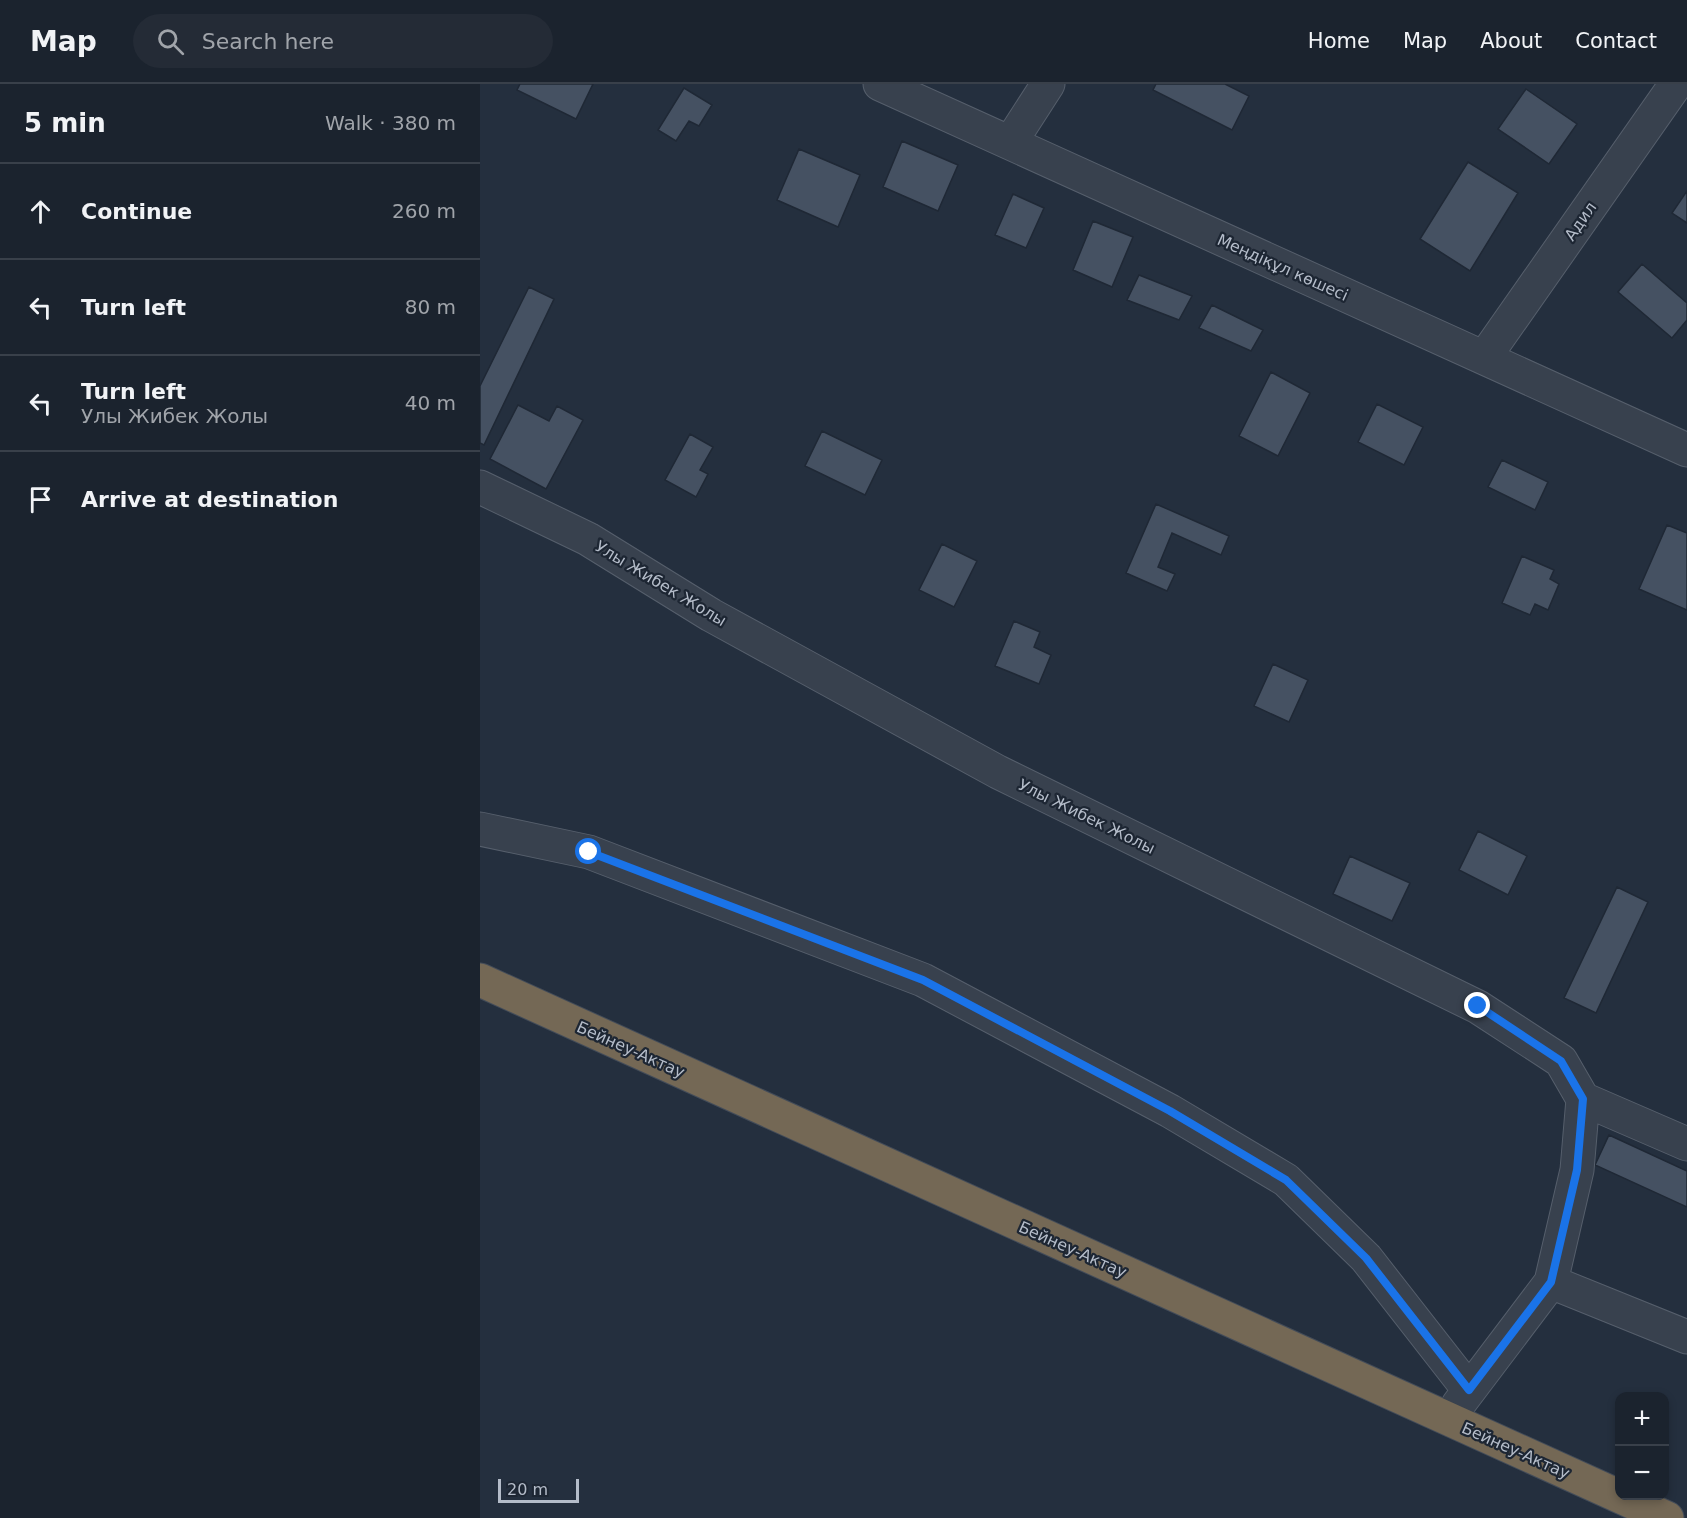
<!DOCTYPE html>
<html lang="en">
<head>
<meta charset="utf-8">
<style>
	:root { --surface:#1b232e; --page:#242b36; --text:#f1f3f6; --muted:#a0a4aa; --line:#39404a }
	body { margin:0; font-family:"DejaVu Sans",sans-serif; background:var(--page); color:var(--text) }
	.controls { position:absolute; right:18px; bottom:18px; display:grid; overflow:hidden; border-radius:12px; box-shadow:0 3px 9px #0003 }
	.controls button { width:54px; height:54px; display:grid; place-items:center; padding:0; border:0; border-bottom:2px solid var(--line); background:var(--surface); color:var(--text); font:30px sans-serif }
	.scale { position:absolute; left:18px; bottom:15px; width:81px; box-sizing:border-box; padding-left:6px; border:3px solid #b4bcc9; border-top:0; font-size:16px; line-height:21px; white-space:nowrap; color:#b4bcc9; -webkit-text-stroke:4px #1d2633; paint-order:stroke }
	.stop { position:absolute; width:18px; height:18px; margin:-14px; border:4px solid #1a73e8; border-radius:50%; background:#fff }
	.stop.end { background:#1a73e8; border-color:#fff; box-shadow:0 2px 6px #0008 }
	.list { margin:0; padding:0; list-style:none }
	h2 { display:flex; justify-content:space-between; align-items:center; height:78px; margin:0; padding:0 24px; font-size:26px }
	h2 small { font-size:20px; font-weight:400; color:var(--muted) }
	.list li { display:grid; grid-template-columns:39px 1fr auto; gap:18px; align-items:center; box-sizing:border-box; height:96px; padding:0 24px; border-top:2px solid var(--line) }
	.list b { display:block; font-size:22px; white-space:nowrap }
	.list p { margin:0; font-size:20px; white-space:nowrap; color:var(--muted) }
	.list em { font-size:20px; font-style:normal; color:var(--muted) }
	.icon { flex:none; width:33px; height:33px; fill:none; stroke:currentColor; stroke-width:2; stroke-linecap:round; stroke-linejoin:round }
	.map { position:relative; flex:none; width:1207px; height:1434px; overflow:hidden }
	header { display:flex; align-items:center; gap:36px; box-sizing:border-box; height:84px; padding:0 30px; background:var(--surface); border-bottom:2px solid var(--line) }
	header strong { font-size:28px }
	nav { display:flex; gap:33px; margin-inline-start:auto; font-size:21px }
	.search { width:420px; height:54px; background:var(--page); display:flex; align-items:center; gap:15px; box-sizing:border-box; padding:0 21px; border-radius:33px; color:var(--muted); font-size:22px }
	main { display:flex }
	aside { flex:1; background:var(--surface) }
	.map>svg:first-child { display:block }
	.building { fill:#455162; stroke:#1f2835; stroke-width:1.5 }
	.lines { fill:none; stroke-linecap:round; stroke-linejoin:round }
	.minor-casing { stroke:#565f6c; stroke-width:35 }
	.highway-casing { stroke:#434c59; stroke-width:35 }
	.minor { stroke:#38414e; stroke-width:33 }
	.highway { stroke:#746855; stroke-width:33 }
	.route { stroke:#1a73e8; stroke-width:8 }
	.labels { text-anchor:middle; stroke-width:4.5; stroke-linejoin:round; paint-order:stroke }
	.street-label { font-size:16px; fill:#b4bcc9; stroke:#1d2633 }
</style>
</head>
<body>
<header>
<strong>Map</strong>
<div class="search"><svg class="icon" aria-label="search" viewBox="0 0 24 24"><circle cx="10" cy="10" r="6"/><path d="M15 15l6 6"/></svg>Search here</div>
<nav><a>Home</a><a>Map</a><a>About</a><a>Contact</a></nav>
</header>
<main>
<aside>
<h2>5 min<small>Walk · 380 m</small></h2>
<ul class="list">
<li><svg class="icon" aria-label="ahead" viewBox="0 0 24 24"><path d="M12 20V5M6 11l6-6 6 6"/></svg><div><b>Continue</b></div><em>260 m</em></li>
<li><svg class="icon" aria-label="left" viewBox="0 0 24 24"><path d="M17 20v-9H6M10 6l-5 5 5 5"/></svg><div><b>Turn left</b></div><em>80 m</em></li>
<li><svg class="icon" aria-label="left" viewBox="0 0 24 24"><path d="M17 20v-9H6M10 6l-5 5 5 5"/></svg><div><b>Turn left</b><p>Улы Жибек Жолы</p></div><em>40 m</em></li>
<li><svg class="icon" aria-label="arrive" viewBox="0 0 24 24"><path d="M6 21V4h12l-3 4 3 4H6"/></svg><div><b>Arrive at destination</b></div></li>
</ul>
</aside>
<div class="map">
<svg width="1207" height="1434" viewBox="0 0 1207 1434">
	<rect width="100%" height="100%" fill="#242f3e"/>
	<!-- building -->
	<path class="building" d="M40,0H113L96,35L37,6Z
		M676,0H745L769,12L752,46L673,6Z
		M204,4L232,21L219,42L209,37L196,57L178,46Z
		M1046,5L1097,40L1069,80L1018,45Z
		M422,57L478,81L458,127L403,103Z
		M319,65L380,91L358,143L297,116Z
		M988,78L1038,109L990,187L940,155Z
		M1207,107V139L1192,129Z
		M533,110L564,124L546,164L515,151Z
		M613,137L653,153L632,203L593,186Z
		M1162,180L1207,219V236L1192,254L1138,208Z
		M659,191L712,212L699,236L647,216Z
		M49,203L74,215L4,361L0,359V302Z
		M732,221L783,246L771,267L719,244Z
		M791,288L830,309L798,372L759,352Z
		M897,320L943,343L924,381L878,358Z
		M38,321L69,337L77,322L103,336L66,405L10,375Z
		M342,347L402,376L385,411L325,382Z
		M210,350L233,363L220,386L228,390L216,413L185,396Z
		M1022,376L1068,398L1055,426L1008,403Z
		M676,420L749,452L741,471L692,449L678,483L695,490L687,507L646,489Z
		M1187,441L1207,449V526L1159,505Z
		M462,460L497,477L474,523L439,506Z
		M1042,472L1074,486L1070,495L1079,500L1068,526L1055,520L1050,531L1022,519Z
		M534,537L560,548L554,563L571,571L559,600L515,582Z
		M793,580L828,596L809,638L774,622Z
		M998,747L1047,772L1028,811L979,786Z
		M870,772L930,799L912,837L853,810Z
		M1137,803L1168,818L1116,929L1084,914Z
		M1129,1051L1207,1087V1123L1115,1081Z"/>
	<g class="lines">
		<defs>
			<path id="minor" d="M400,0L1207,366
				M530,59L568,0
				M1004,274L1196,0
				M0,403L108,455L231,531L518,688L998,923L1081,977L1103,1015L1207,1060
				M0,745L109,768L443,896L690,1027L806,1096L886,1174L989,1306
				M1071,1198L1207,1253
				M978,1321L1071,1198L1097,1086L1103,1015"/>
			<path id="highway" d="M0,896L1187,1434"/>
		</defs>
		<!-- minor casing -->
		<use href="#minor" class="minor-casing"/>
		<!-- highway casing -->
		<use href="#highway" class="highway-casing"/>
		<!-- minor -->
		<use href="#minor" class="minor"/>
		<!-- highway -->
		<use href="#highway" class="highway"/>
	</g>
	<g class="lines">
		<!-- route -->
		<path class="route" d="M109,768L443,896L690,1027L806,1096L886,1174L989,1306L1071,1198L1097,1086L1103,1015L1081,977L998,922"/>
	</g>
	<g class="labels">
		<!-- street labels -->
		<g class="street-label">
			<text transform="translate(1100 137) rotate(-55)" y="6">Адил</text>
			<text transform="translate(803 183) rotate(24)" y="6">Меңдіқұл көшесі</text>
			<text transform="translate(181 499) rotate(31)" y="6">Улы Жибек Жолы</text>
			<text transform="translate(607 732) rotate(26)" y="6">Улы Жибек Жолы</text>
			<text transform="translate(151 965) rotate(24)" y="6">Бейнеу-Актау</text>
			<text transform="translate(593 1165) rotate(24)" y="6">Бейнеу-Актау</text>
			<text transform="translate(1036 1366) rotate(24)" y="6">Бейнеу-Актау</text>
		</g>
	</g>
</svg>
<div class="controls">
<button>+</button>
<button>−</button>
</div>
<div class="scale">20 m</div>
<div class="stop" style="left:109px;top:768px"></div>
<div class="stop end" style="left:998px;top:922px"></div>
</div>
</main>
</body>
</html>
